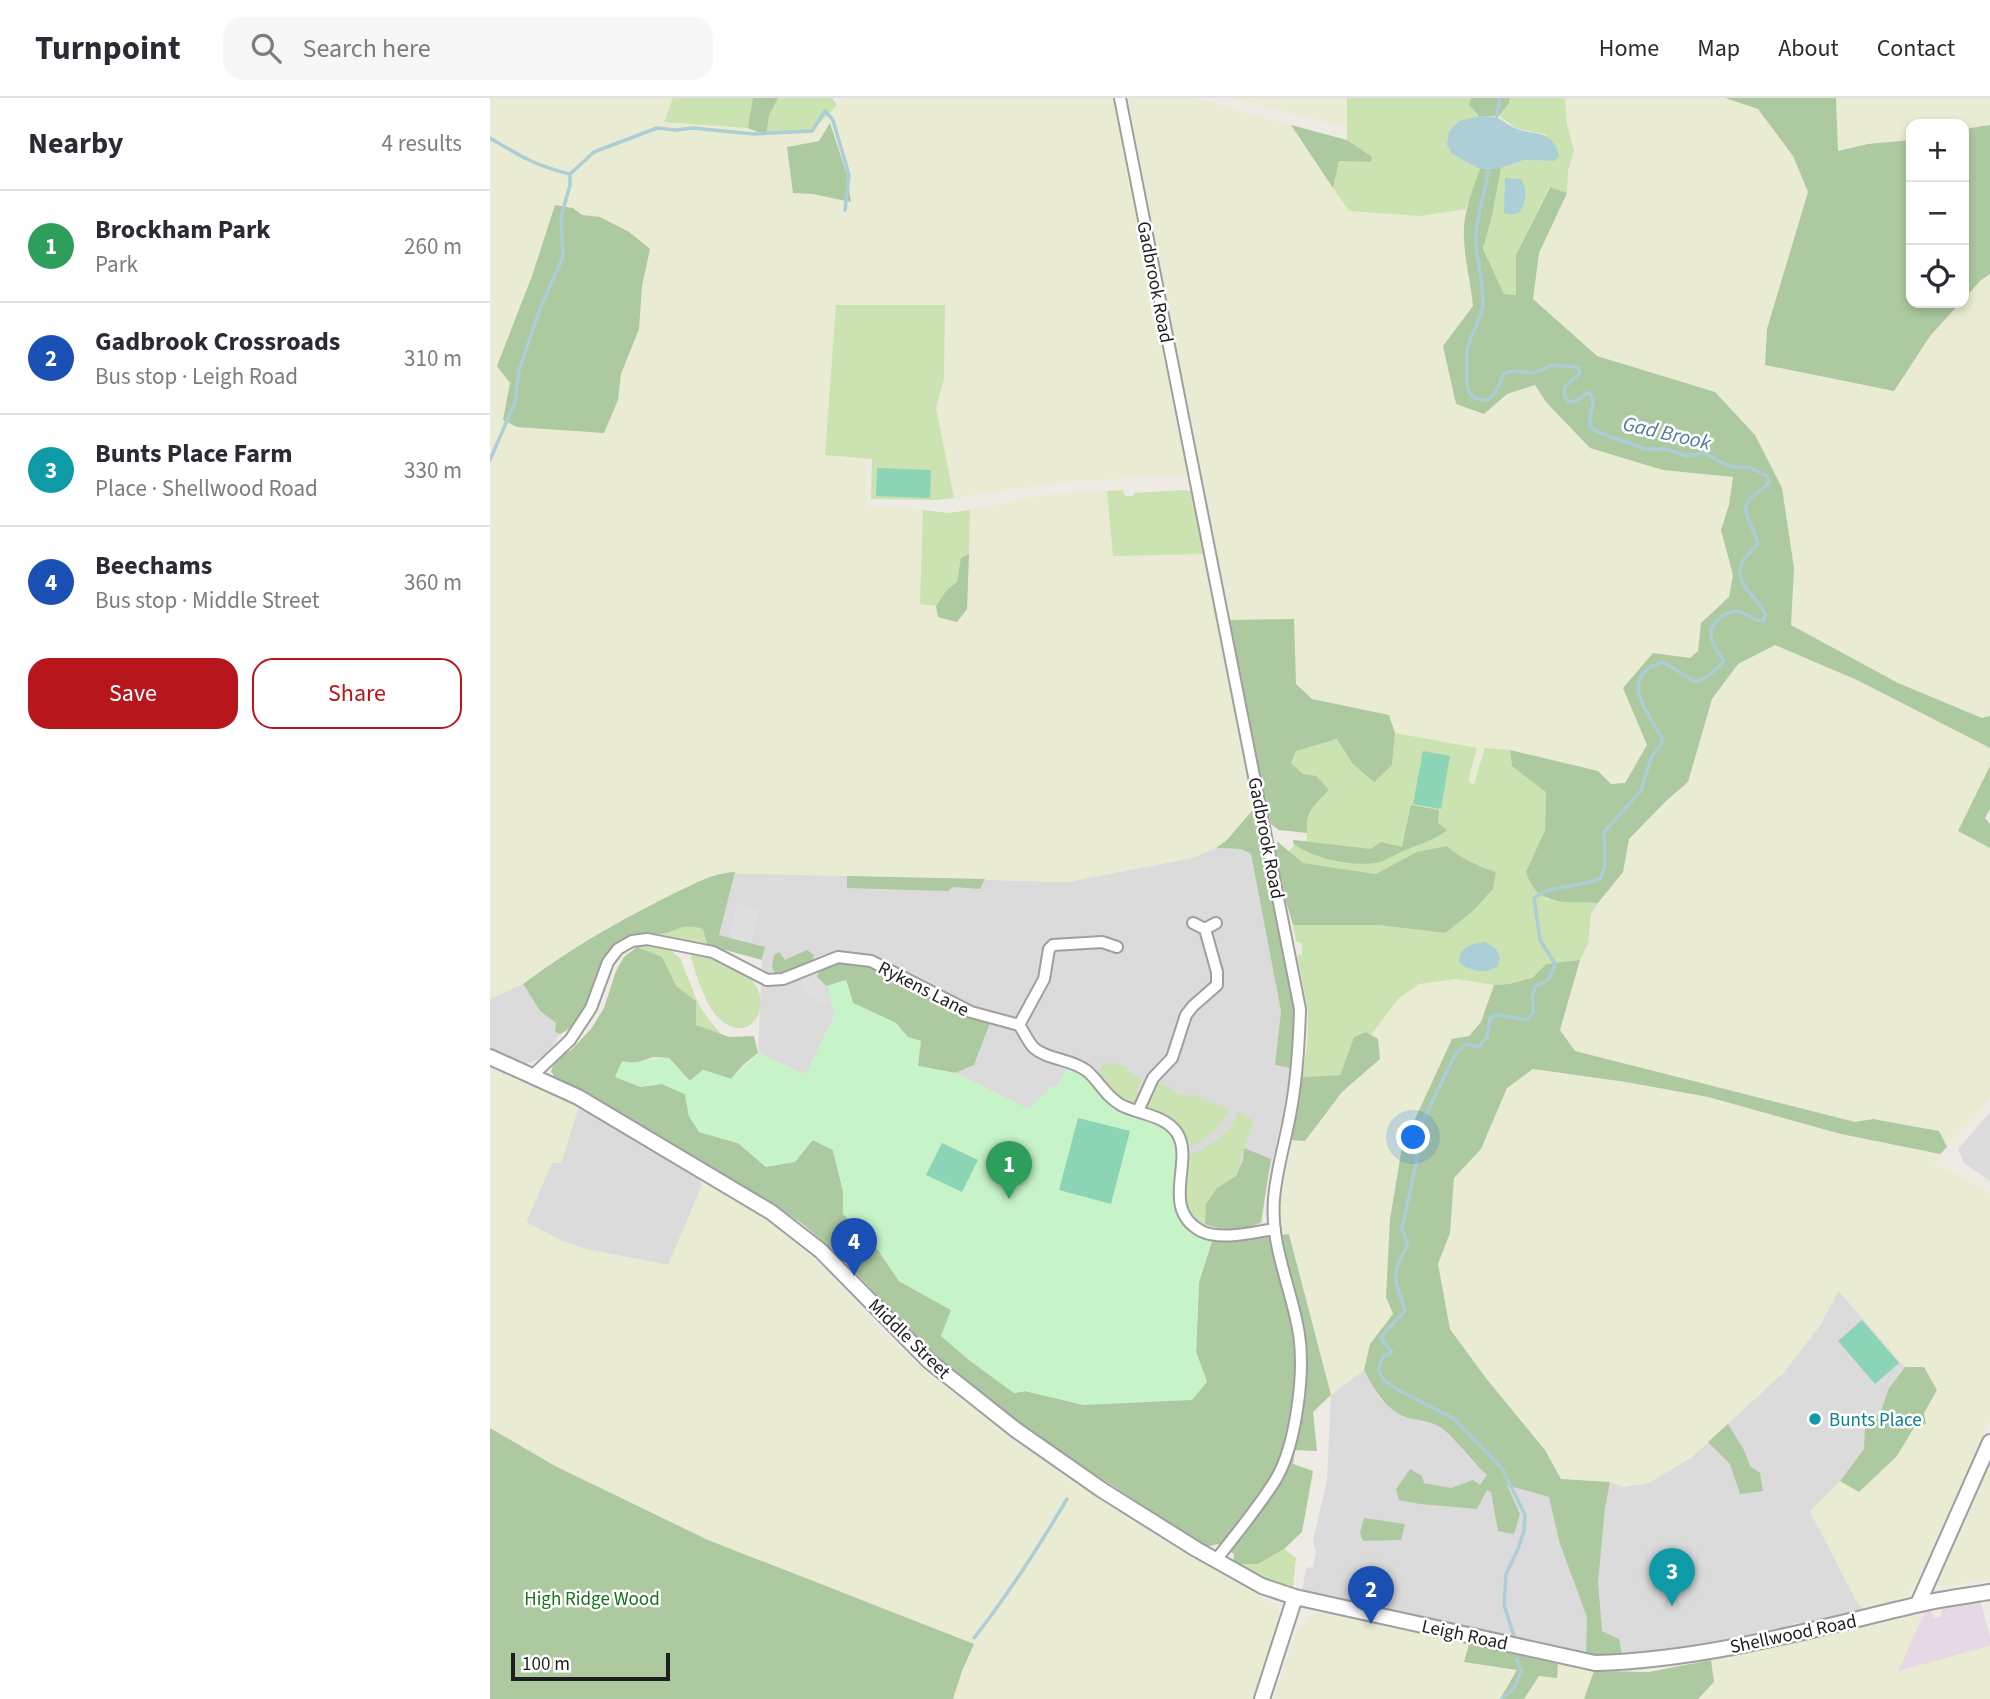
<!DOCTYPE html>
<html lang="en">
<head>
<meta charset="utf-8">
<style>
	:root { --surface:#fff; --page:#f7f7f7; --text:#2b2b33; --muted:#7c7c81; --line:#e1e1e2; --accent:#b6161c }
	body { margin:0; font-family:"Source Sans 3",sans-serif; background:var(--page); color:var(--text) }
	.controls { position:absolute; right:21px; top:21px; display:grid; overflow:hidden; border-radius:14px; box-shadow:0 4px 10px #0003 }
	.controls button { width:63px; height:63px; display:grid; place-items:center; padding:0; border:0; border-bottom:2px solid var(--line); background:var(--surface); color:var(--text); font:35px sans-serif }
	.scale { position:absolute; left:21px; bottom:18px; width:159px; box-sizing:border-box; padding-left:7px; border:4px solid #1e1e1e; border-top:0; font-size:19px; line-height:24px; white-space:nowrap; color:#1e1e1e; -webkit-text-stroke:5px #fff; paint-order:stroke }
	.you { position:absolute; left:924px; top:1040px; width:24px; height:24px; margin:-18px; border:5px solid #fff; border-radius:50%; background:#1a73e8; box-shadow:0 0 0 10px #1a73e833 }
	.badge { display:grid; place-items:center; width:46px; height:46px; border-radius:50%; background:var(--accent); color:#fff; font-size:23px; font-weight:700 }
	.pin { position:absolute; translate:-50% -58px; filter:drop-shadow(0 2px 4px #0008) }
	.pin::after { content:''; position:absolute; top:37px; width:24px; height:21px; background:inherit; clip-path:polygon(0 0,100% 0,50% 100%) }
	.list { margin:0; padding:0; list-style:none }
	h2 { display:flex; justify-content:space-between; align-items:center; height:91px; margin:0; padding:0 28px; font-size:30px }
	h2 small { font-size:23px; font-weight:400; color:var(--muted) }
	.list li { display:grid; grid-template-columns:46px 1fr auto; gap:21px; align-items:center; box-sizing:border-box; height:112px; padding:0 28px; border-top:2px solid var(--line) }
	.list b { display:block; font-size:26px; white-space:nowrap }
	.list p { margin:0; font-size:23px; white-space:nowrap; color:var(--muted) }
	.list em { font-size:23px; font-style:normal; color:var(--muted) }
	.actions { display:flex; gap:14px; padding:21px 28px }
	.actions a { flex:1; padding:16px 0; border:2px solid var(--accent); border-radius:21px; text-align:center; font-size:24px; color:var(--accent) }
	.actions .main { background:var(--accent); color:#fff }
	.icon { flex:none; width:38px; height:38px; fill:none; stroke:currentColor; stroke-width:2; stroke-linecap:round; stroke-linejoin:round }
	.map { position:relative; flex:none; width:1500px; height:1601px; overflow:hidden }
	header { display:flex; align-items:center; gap:42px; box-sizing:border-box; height:98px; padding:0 35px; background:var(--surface); border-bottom:2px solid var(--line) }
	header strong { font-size:33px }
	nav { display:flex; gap:38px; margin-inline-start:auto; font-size:24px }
	.search { width:490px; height:63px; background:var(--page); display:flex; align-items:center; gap:18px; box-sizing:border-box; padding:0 24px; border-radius:21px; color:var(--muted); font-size:26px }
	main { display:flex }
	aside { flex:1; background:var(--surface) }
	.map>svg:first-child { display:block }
	.residential { fill:#dcdbdb }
	.industrial { fill:#e6d8e4 }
	.farmland { fill:#eaebd3 }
	.grass { fill:#cbe2b1 }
	.forest { fill:#adc99f }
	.park { fill:#c7f3c9 }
	.pitch { fill:#8cd4b6 }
	.parking { fill:#dedede }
	.water { fill:#abced7 }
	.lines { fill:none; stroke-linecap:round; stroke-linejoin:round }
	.stream { stroke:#abced7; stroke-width:3.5 }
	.minor-casing { stroke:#9f9f9f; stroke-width:14 }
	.tertiary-casing { stroke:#9f9f9f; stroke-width:18 }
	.minor { stroke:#fff; stroke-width:10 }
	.tertiary { stroke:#fff; stroke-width:14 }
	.culture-dot { fill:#0f9aa8; stroke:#fff; stroke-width:2.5 }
	.labels { text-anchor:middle; stroke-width:5; stroke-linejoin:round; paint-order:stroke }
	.street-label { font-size:19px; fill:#1e1e1e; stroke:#fff }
	.culture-label { font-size:19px; fill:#0d838f; stroke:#fff; text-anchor:start }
	.park-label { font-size:19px; fill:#18711c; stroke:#fff }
	.water-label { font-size:21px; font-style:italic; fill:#527a9c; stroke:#fff }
</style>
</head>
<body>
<header>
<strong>Turnpoint</strong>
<div class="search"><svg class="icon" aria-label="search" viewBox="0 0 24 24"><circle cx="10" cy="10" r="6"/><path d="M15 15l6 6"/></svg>Search here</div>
<nav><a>Home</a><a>Map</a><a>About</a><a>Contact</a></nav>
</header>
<main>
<aside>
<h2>Nearby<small>4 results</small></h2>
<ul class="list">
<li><span class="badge" style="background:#2e9e5b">1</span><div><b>Brockham Park</b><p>Park</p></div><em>260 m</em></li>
<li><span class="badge" style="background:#1a4fb4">2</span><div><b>Gadbrook Crossroads</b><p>Bus stop · Leigh Road</p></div><em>310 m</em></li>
<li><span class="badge" style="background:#0f9aa8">3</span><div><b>Bunts Place Farm</b><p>Place · Shellwood Road</p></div><em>330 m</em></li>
<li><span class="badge" style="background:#1a4fb4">4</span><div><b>Beechams</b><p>Bus stop · Middle Street</p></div><em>360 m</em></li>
</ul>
<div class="actions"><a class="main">Save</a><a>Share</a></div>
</aside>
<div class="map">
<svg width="1500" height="1601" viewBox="0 0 1500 1601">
	<rect width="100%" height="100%" fill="#eeebe5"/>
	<!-- residential -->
	<path class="residential" d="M726,750L751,751L761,755L791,913L785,967L800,970L793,1017L775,1091L772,1124L773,1140L750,1143H722L708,1138L696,1129L685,1110L684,1084L649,1019L627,1011L615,1003L595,978L556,995L538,1011L465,975L484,967L500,925L329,871L337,888L345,916L316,977L268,955L272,862L275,857L229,837L245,774L577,784L702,760Z
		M33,886L50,913L66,925L65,933L70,936L57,958L36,966L0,951V901Z
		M89,1008L205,1075L212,1087L179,1167L95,1151L72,1143L36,1124L62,1065H71Z
		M1500,1014V1083L1474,1065L1468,1051Z
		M1348,1192L1415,1269L1399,1290L1391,1313L1375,1330V1351L1350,1383L1320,1413L1368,1506L1375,1512L1322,1525H1304L1296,1531L1161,1554L1096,1557L812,1493L816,1470L823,1469L826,1454L823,1443L837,1382L841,1297L874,1272L890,1301L913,1318L947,1327L967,1344L980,1361L1003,1382L1059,1399L1120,1384L1134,1389L1202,1359L1295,1273L1331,1226Z"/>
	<!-- industrial -->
	<path class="industrial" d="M1490,1502L1500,1539V1548L1407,1574L1436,1511H1440L1444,1520L1450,1519L1452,1510Z"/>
	<!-- farmland -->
	<path class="farmland" d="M0,0H183L175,24L258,30L276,37L322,33L347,7L357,0H627L664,209L701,377L569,384L464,400L446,310L454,280L455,207H347L335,357L375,361L377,407L433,412L430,505L446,508L448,519L466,524L477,511L480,412L552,397L617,393L623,458L714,456L766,708L737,742L726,750L702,760L577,784L229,775L141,816L83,850L33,886L0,901Z
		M637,0H705L801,27L859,113L930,118L976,111L973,140L981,180L983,208L953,248L994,316L1017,296L1045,287L1056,304L1173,372L1243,379L1239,407L1231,432L1243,477L1239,499L1211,525L1208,553L1200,560L1163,555L1133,589L1157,648L1135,685L1121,686L1020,652L995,650L985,686L977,684L986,650L905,635L899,617L822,601L805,586L804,521L740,522Z
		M742,0H857L859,30L890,43L875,97L882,60L857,42L858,30Z
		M1075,0H1235L1268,10L1303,58L1318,94L1277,231L1275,267L1404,292L1440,238L1470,205H1474V201L1491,182L1500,176V618L1493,620L1408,585L1300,527L1304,470L1225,294L1107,258L1042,201L1049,155L1077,95L1078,73L1084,53L1077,26Z
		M1346,0H1500V27L1474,31V26H1421V42L1378,46L1348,53Z
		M1285,546L1367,582L1500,650V668L1469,733L1500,750V1001L1457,1049L1449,1033L1384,1021L1365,1024L1085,953L1070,932L1090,862L1098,845L1101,816L1133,774L1139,741L1177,702L1198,684L1222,601L1248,566Z
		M966,881L1004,887L991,924L979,938L962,941L912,1049L900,1121L896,1199L903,1216L880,1246L874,1272L841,1297L800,1136L790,1137L789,1098L802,1042L815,1043L852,994L890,962L888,941L881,937L908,901L929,886Z
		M0,970L89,1008L71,1065H62L36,1124L72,1143L95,1151L178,1167L212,1087L230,1088L272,1117L336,1172L390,1231L437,1275L486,1312L585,1386L698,1455L784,1505L789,1510L787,1528L762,1601H0Z
		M1043,971L1136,984L1218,999L1351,1036L1450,1056L1444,1067L1460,1073L1500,1095V1322L1424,1490L1414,1501L1375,1512L1368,1506L1320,1413L1350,1383L1369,1394L1407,1358L1447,1292L1434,1269H1415L1349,1192L1331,1226L1295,1273L1202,1359L1159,1385L1134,1389L1120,1384L1071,1381L1055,1352L995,1279L960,1231L948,1165L960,1135L964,1080L991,1051L1017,989Z
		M1500,1367V1481L1454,1489L1448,1484Z
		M1436,1511L1408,1573L1500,1548V1601H783L806,1534L818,1519L824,1516L836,1514L1104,1573L1159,1574L1410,1520Z"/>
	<!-- grass -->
	<path class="grass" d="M183,0H342L347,7L322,33L276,37L257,30L174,24Z
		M857,0H981L979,7L989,18L969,23L959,33L962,56L990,71L976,111L930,118L859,113L843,90L849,63L881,64V59L857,42Z
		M1020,0H1075L1077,26L1084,53L1078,73L1077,95L1059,89L1026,157V197L1014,196L993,151L1002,118L1011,70L1034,62L1064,63L1056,37L1026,30L1009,18L1019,5Z
		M346,207H455L454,280L446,310L464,400L446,402L381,401L382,361L335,357Z
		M633,392L635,398H644V395L695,392L703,394L714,456L623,458L617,393Z
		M433,412L458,415L480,412L477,511L467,524L448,519L446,508L430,506Z
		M905,635L987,650L978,683L984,686L995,650L1020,652L1022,668L1056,693L1055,732L1036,774L1057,802L1108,805L1101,816L1098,845L1090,862L1056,866L1042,880L1019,886L1004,887L966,881L929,886L908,901L881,937L876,934L864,939L850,977L812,979L817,949L818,913L807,858L812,856V846L806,843L803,827H888L955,835L982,814L1003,791L1006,774L988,768L964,755L886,776L812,765L799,754L804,747L803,742L817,743C816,716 820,711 838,692L813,676L801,665L806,653L847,641L862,665L902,667Z
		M196,827L213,831L217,847L171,837Z
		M162,846L179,851L190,860L208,905L218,921L232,937L206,927V903L186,889L171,859L147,849Z
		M207,855C226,861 249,867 263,884C284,909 259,947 231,922C214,907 208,880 201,860L202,856Z
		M613,964L622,968L623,964L638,970L637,973L652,980L647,994L651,996C636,1018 618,991 608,978Z
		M668,985L683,990L682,993L700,999L702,996L740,1012C730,1029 717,1042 699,1049L695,1046C694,1022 673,1023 658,1010V999L663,1000Z
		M748,1014L764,1022L745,1078L727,1090L716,1106L715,1126C689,1113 696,1084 695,1058C716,1052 742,1036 748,1014Z
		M794,1451L806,1460L803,1490L772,1481L743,1466H768Z"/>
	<!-- forest -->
	<path class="forest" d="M263,0H288L279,17L276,37L258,30Z
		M981,0H1020L1019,5L1009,18H989L979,7Z
		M1235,0H1346L1348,53L1378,46L1421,42V205H1470L1440,238L1404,293L1275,267L1277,231L1318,94L1303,58L1268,11Z
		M340,25L357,77L361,104L323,96L303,95L297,49L329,43Z
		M801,27L857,42L882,59L881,64L849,63L843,90Z
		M1500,27V176L1491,182L1474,201V31Z
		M1011,70L1002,118L993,151L1014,196L1026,197V157L1060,89L1077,95L1049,155L1043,201L1107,258L1225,294L1265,337L1292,390L1304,470L1301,527L1408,585L1492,620L1500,618V650L1367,582L1285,547L1248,566L1222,601L1198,684L1177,702L1139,741L1133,774L1108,805C1076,803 1047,810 1036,774L1055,732L1056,694L1022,668L1020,652L1108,673L1121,686L1135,685L1157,647L1133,590L1163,555L1200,560L1208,553L1211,525L1239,499L1243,477L1231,432L1239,407L1243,379L1173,372L1100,350L1056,304L1045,287L1017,296L994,316L966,306L953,248L983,208C981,186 975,164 974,142C972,117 982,93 990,71Z
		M65,107L83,110L92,117L110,119L139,134L160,151L152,188L149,231L131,276L128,302L114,335L27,329L13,322L20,285L7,268L42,178Z
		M479,456L477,511L467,524L448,519L446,508L457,492L467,484L471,460Z
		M804,521L806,586L822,601L899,617L905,635L902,667L884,684L862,665L847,641L806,653L801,665L813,676L826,678L839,692C824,707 816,713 817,735L789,732L781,726L751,585L740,522Z
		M1500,668V711L1495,720L1500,726V750L1468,733Z
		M921,707L949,712L948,725L957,732C945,742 932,745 918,751C909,754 902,759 893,763C870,771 823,761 804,746L803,742L881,751L891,744L912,749Z
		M766,708L805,910L800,970L785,967L791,913L761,756L751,751L726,750L737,742Z
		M788,744L813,765L886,776L927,754L957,748C971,761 988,768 1006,774L1003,791L982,814L955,835L888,827H803L796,803L784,747Z
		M245,774L229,837L275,849L272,862L217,847L213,831C190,825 193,831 172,836C162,839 150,834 141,839C97,859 106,920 70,936L65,934L66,925L50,913L33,886C83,849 130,822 185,795C206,785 222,775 245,774Z
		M357,778L495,781L490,791L463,789L458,793L357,790Z
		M147,849L172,859L186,888L206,903V927L239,939L264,938L268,955L254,966L241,981L213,972L200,983L179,960L163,959L144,966L150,989L172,986L195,996L199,1018L209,1034L248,1045L276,1069L323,1042L343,1052L353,1093V1116L382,1143L409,1183L461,1212L524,1295L535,1293L594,1307L717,1284L706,1254L709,1184L722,1143H750L799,1136L841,1297L823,1314L827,1353L805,1352L803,1366L823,1373L812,1434L794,1451L768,1466H743L744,1456L728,1446L716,1449L542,1335L445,1259L348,1156L310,1124L256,1089L169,1037L66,982L61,973L65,962L81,952L101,931L114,910L126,873L134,859Z
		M317,852L324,857L322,864L289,877L285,876L282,869L284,857L289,854L295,862Z
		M350,862L376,864L478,918L500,925L484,967L465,975L428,968L430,943L418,940L406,925L363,905L356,882L337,888L327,879L329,871Z
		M1090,862L1070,932L1085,953L1365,1024L1383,1021L1449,1033L1457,1049L1450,1056L1351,1036L1218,999L1136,984L1043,971L1017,990L991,1051L964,1080L960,1135L948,1166L960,1231L995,1279L1055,1352L1071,1381L1120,1384L1115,1409L1108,1484L1112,1533L1129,1541L1132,1557H1096L1097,1519L1070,1446L1059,1399L1017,1387L1030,1416L1024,1436L1008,1433L1001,1394L997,1392L987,1411L930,1406L909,1402L906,1391L920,1371L932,1378L934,1385L961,1390L983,1382L990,1387L997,1377C980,1362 968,1342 950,1329C939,1322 924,1323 913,1318C893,1308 884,1291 874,1272L880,1246L903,1216L896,1199L900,1121L912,1049L962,941L979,938L991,924L1004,887L1019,886L1042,880L1056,866Z
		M876,934L888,941L890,961L852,994L815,1043L802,1042L812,979L850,977L864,939Z
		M754,1050L781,1061L771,1124C754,1133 733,1133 715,1126L716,1106L727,1090L746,1078L753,1062Z
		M1415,1269H1434L1447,1292L1434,1315L1436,1326L1425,1328L1407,1358L1369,1394L1350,1383L1374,1351L1375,1330L1391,1313L1399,1290Z
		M1238,1326L1254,1352L1260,1368L1270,1375L1273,1393L1250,1396L1240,1366L1218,1344Z
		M0,1330L65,1368L218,1442L484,1546L472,1573L463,1601H0Z
		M874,1420L915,1426L911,1442L873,1443L870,1435Z
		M979,1546L1068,1566L1067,1580L1049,1578L1034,1601H1010L1027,1572L974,1564Z
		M1221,1562L1224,1584L1208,1601H1094L1104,1573L1159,1574Z"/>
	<!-- park -->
	<path class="park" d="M356,882L363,905L406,925L418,939L431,943L428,968L465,975L538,1011L556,995L560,987L566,990L578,969C584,972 592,975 596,979C607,990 612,1002 626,1010C643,1020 671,1021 682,1039C687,1046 686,1056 686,1065C683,1101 681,1130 722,1143L709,1184L706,1254L717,1284L702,1302L594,1307L535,1293L524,1295L480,1263L451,1238L461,1212L409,1183L382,1143L353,1116V1093L343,1052L323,1042L305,1064L276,1069L248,1045L209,1034L199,1018L195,996L172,986L150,989L125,979L132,963C148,967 162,959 179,960L199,983L213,972L241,981L268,955L315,977L345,916L337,888Z"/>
	<!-- pitch -->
	<path class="pitch" d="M387,370L441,372L440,400L386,398Z
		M933,653L960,658L951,711L923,706Z
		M588,1020L640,1033L621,1106L569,1092Z
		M452,1045L488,1062L472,1094L436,1077Z
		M1372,1222L1409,1265L1385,1286L1348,1243Z"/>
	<!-- parking -->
	<path class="parking" d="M247,805L270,811L261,845L239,840Z
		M329,871L327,879L332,884L338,901L335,907L314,895L306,880Z"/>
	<!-- water -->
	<path class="water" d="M989,18C1014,18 1006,21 1025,30C1045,38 1063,31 1069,58L1064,63L1034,62L1011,70L990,71L962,56L957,47L959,33L969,23Z
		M1015,80L1031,81C1038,93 1036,101 1030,114L1022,117L1014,115Z
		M995,844L1006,851L1010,859L1008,868C995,877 982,873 969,865C969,848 981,846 995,844Z"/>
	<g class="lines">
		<!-- stream -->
		<path class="stream" d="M1006,22L1010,0
			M0,40C30,58 46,68 80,76
			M999,68C997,91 987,113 986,137C985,160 994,183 993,206C992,223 980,236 977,252C976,257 977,263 977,268C977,287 973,302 998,302L1005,295L1014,276L1022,273L1045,275L1062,267L1088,269L1090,275L1075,289L1074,297L1079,304L1086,303L1099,294C1109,306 1097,315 1100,328L1108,334L1155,351H1175L1197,358L1214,355L1241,369H1259L1277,378L1280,383C1275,392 1264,394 1259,402C1249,416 1266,431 1268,446C1263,452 1257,457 1253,463C1241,485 1268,499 1276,517L1273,523C1262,523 1257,514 1247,513C1241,512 1236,516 1231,519C1213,532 1223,548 1234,563C1228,571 1215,581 1206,584L1173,564C1127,578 1157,614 1172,640L1171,647L1161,660L1151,693L1114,734L1115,769L1110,781C1089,789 1060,787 1044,800L1050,842L1065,866L1059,881L1045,889L1042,899L1044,914L1036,922L1009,917L1000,920L997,940L988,949L976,946L966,955L926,1037L927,1061L912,1130L918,1146C899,1181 905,1178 915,1213L896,1233L891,1241L902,1254L893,1259L888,1272L893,1281L903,1289L964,1321L1012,1370L1035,1417L1034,1433L1028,1451L1016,1476L1014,1507L1024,1538
			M0,362L25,304L29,272L50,211L73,159L71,119L80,87V76L104,54L167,30L186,32L203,30L263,36L322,33L335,13L343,22L359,77L355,112
			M484,1540C519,1496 548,1450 577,1401
			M1012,1601L1024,1590L1031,1574L1027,1561"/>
		<defs>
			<path id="minor" d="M630,0L810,911C809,947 807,982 800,1017C795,1045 786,1073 784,1101C780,1148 802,1191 809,1236C815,1275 806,1347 786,1381C769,1409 746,1436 726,1462
				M703,825L715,831L726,825
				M529,927L554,881L559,851L563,847L612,844L627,849
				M43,977L80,942L101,910L118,864L128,851L142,843L157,841L223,854L277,882L293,881L348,859L381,863L481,914L529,927C534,934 538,944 544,950C558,962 582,961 597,973C610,984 615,998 631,1007C648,1016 675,1017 687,1035C705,1063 669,1110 711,1133C731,1143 764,1134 785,1131
				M648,1013L663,980L682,960L696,917L703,908L727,887V874L715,831"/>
			<path id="tertiary" d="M0,959L88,999L281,1114L331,1153L439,1263L526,1332L612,1392L706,1451L772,1488L805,1499L1105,1565C1214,1562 1320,1532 1426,1507C1450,1501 1475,1498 1500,1494
				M1428,1506L1500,1344
				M772,1601L805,1499"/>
		</defs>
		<!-- minor casing -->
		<use href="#minor" class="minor-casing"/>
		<!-- tertiary casing -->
		<use href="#tertiary" class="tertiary-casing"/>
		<!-- minor -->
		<use href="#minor" class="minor"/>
		<!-- tertiary -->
		<use href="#tertiary" class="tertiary"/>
	</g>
	<!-- markers -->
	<circle class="culture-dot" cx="1325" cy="1321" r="7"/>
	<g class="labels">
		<!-- street labels -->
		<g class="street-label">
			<text transform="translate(666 184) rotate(79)" y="7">Gadbrook Road</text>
			<text transform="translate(777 740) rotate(79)" y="7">Gadbrook Road</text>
			<text transform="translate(434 890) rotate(27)" y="7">Rykens Lane</text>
			<text transform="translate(420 1240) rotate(44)" y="7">Middle Street</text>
			<text transform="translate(1303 1535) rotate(-12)" y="7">Shellwood Road</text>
			<text transform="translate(975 1536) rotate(12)" y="7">Leigh Road</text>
		</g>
		<!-- culture labels -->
		<g class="culture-label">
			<text x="1339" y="1328">Bunts Place</text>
		</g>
		<!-- park labels -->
		<g class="park-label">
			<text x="102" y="1507">High Ridge Wood</text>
		</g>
		<!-- water labels -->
		<g class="water-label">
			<text transform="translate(1177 335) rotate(13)" y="7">Gad Brook</text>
		</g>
	</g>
</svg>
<div class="controls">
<button>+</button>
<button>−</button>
<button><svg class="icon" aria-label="locate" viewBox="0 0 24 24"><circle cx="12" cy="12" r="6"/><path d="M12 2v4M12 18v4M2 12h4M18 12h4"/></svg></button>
</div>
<div class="scale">100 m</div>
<div class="you"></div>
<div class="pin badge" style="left:519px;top:1101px;background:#2e9e5b">1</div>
<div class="pin badge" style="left:881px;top:1526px;background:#1a4fb4">2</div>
<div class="pin badge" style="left:1182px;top:1508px;background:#0f9aa8">3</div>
<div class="pin badge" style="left:364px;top:1178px;background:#1a4fb4">4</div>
</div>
</main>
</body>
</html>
